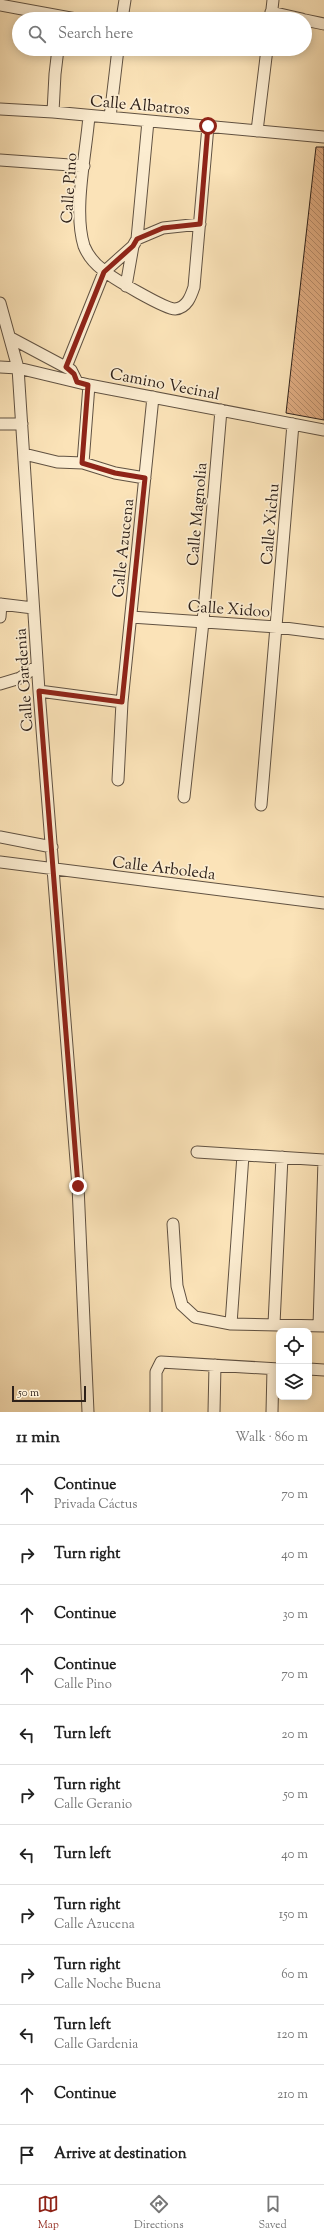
<!DOCTYPE html>
<html lang="en">
<head>
<meta charset="utf-8">
<style>
	:root { --surface:#fff; --page:#f2f2f2; --text:#222; --muted:#767676; --line:#e0e0e0; --accent:#8f2418 }
	body { margin:0; font-family:"Sorts Mill Goudy",serif; background:var(--page); color:var(--text) }
	.controls { position:absolute; right:12px; bottom:12px; display:grid; overflow:hidden; border-radius:8px; box-shadow:0 2px 10px #0003 }
	.controls button { width:36px; height:36px; display:grid; place-items:center; padding:0; border:0; border-bottom:1px solid var(--line); background:var(--surface); color:var(--text); font:20px sans-serif }
	.scale { position:absolute; left:12px; bottom:10px; width:74px; box-sizing:border-box; padding-left:4px; border:2px solid #2e211a; border-top:0; font-size:11px; line-height:14px; white-space:nowrap; color:#2e211a; -webkit-text-stroke:3px #fcedd1; paint-order:stroke }
	.stop { position:absolute; width:12px; height:12px; margin:-9px; border:3px solid #8f2418; border-radius:50%; background:#fff }
	.stop.end { background:#8f2418; border-color:#fff; box-shadow:0 1px 4px #0008 }
	.list { margin:0; padding:0; list-style:none }
	h2 { display:flex; justify-content:space-between; align-items:center; height:52px; margin:0; padding:0 16px; font-size:17px }
	h2 small { font-size:13px; font-weight:400; color:var(--muted) }
	.list li { display:grid; grid-template-columns:26px 1fr auto; gap:12px; align-items:center; box-sizing:border-box; height:60px; padding:0 16px; border-top:1px solid var(--line) }
	.list b { display:block; font-size:15px; white-space:nowrap }
	.list p { margin:0; font-size:13px; white-space:nowrap; color:var(--muted) }
	.list em { font-size:13px; font-style:normal; color:var(--muted) }
	.icon { flex:none; width:22px; height:22px; fill:none; stroke:currentColor; stroke-width:2; stroke-linecap:round; stroke-linejoin:round }
	.map { position:relative; flex:none; width:324px; height:1412px; overflow:hidden }
	.search { position:absolute; background:var(--surface); box-shadow:0 2px 10px #0003; left:12px; right:12px; top:12px; height:44px; display:flex; align-items:center; gap:10px; box-sizing:border-box; padding:0 14px; border-radius:22px; color:var(--muted); font-size:15px }
	.sheet { height:772px; background:var(--surface) }
	nav { display:flex; justify-content:space-around; align-items:center; box-sizing:border-box; height:56px; border-top:1px solid var(--line); background:var(--surface); font-size:11px; color:var(--muted) }
	nav a { display:grid; justify-items:center; gap:2px }
	nav .on { color:var(--accent) }
	.map>svg:first-child { display:block }
	.building { fill:url(#building-back-hatch); stroke:#2e211a }
	.lines { fill:none; stroke-linecap:round; stroke-linejoin:round }
	.minor-casing { stroke:#615242; stroke-width:13 }
	.minor { stroke:#fcedd1; stroke-width:11 }
	.route { stroke:#8f2418; stroke-width:5 }
	.labels { text-anchor:middle; stroke-width:3.5; stroke-linejoin:round; paint-order:stroke }
	.street-label { font-size:16px; fill:#2e211a; stroke:#fcedd1 }
</style>
</head>
<body>
<div class="map">
<svg width="324" height="1412" viewBox="0 0 324 1412">
	<defs>
		<pattern id="building-back-hatch" width="6" height="6" patternUnits="userSpaceOnUse"><rect width="6" height="6" fill="#e1ad83"/><path d="M-1 5l2 2M0 0l6 6M5-1l2 2" fill="none" stroke="#b78c6a"/></pattern>
	</defs>
	<rect width="100%" height="100%" fill="#fbe3b8"/>
	<filter id="stains"><feTurbulence type="fractalNoise" baseFrequency=".005" numOctaves="4"/><feColorMatrix values="0 0 0 0 .2 0 0 0 0 .09 0 0 0 0 .02 0 0 0 .5 -.17"/></filter>
	<radialGradient id="worn" r=".72"><stop offset=".6" stop-color="#630" stop-opacity="0"/><stop offset="1" stop-color="#630" stop-opacity=".3"/></radialGradient>
	<!-- building -->
	<path class="building" d="M316,147H324V420L286,413Z"/>
	<g class="lines">
		<defs>
			<path id="minor" d="M0,5L76,19
				M271,12L302,19
				M271,18L273,0
				M122,19L125,0
				M305,20L324,24
				M0,109L53,112L324,137
				M53,112L55,74L58,49
				M89,116C86,154 73,211 84,246C88,256 95,264 103,270C112,278 165,309 175,309C187,308 191,296 194,287L208,126
				M110,117L118,49
				M257,131L267,49
				M0,160L84,166
				M137,239L163,228L200,224
				M126,286L133,246L137,239L148,121
				M0,303L18,368L39,691L78,1186L88,1412
				M11,338L71,370L77,382
				M0,367L18,368L89,385L324,430
				M66,367L104,272L133,246
				M0,424H22
				M24,454L57,462L83,463L115,473L145,478
				M83,463L89,385
				M0,604L33,608
				M0,617L1,604
				M131,617L277,627L324,633
				M0,684L20,678L37,666
				M39,691L122,702
				M118,780L122,702L153,397
				M184,797L203,622L221,410
				M261,805L293,424
				M0,837L52,847
				M0,862L324,903
				M197,1152L324,1160L319,1326
				M173,1224L177,1286L182,1305L195,1317L231,1324L324,1326
				M231,1324L243,1155
				M274,1324L282,1157
				M309,1369L324,1370
				M156,1412V1372L161,1362L279,1369
				M214,1412L215,1365
				M272,1412L273,1369"/>
		</defs>
		<!-- minor casing -->
		<use href="#minor" class="minor-casing"/>
		<!-- minor -->
		<use href="#minor" class="minor"/>
	</g>
	<g class="lines">
		<!-- route -->
		<path class="route" d="M78,1186L39,691L122,702L145,478L115,473L82,463L88,385L77,382L74,374L66,367L104,272L133,246L137,239L163,228L200,224L208,126"/>
	</g>
	<g class="labels">
		<!-- street labels -->
		<g class="street-label">
			<text transform="translate(140 104) rotate(5)" y="6">Calle Albatros</text>
			<text transform="translate(68 188) rotate(-86)" y="6">Calle Pino</text>
			<text transform="translate(165 383) rotate(11)" y="6">Camino Vecinal</text>
			<text transform="translate(196 514) rotate(-85)" y="6">Calle Magnolia</text>
			<text transform="translate(269 524) rotate(-85)" y="6">Calle Xichu</text>
			<text transform="translate(122 548) rotate(-84)" y="6">Calle Azucena</text>
			<text transform="translate(229 608) rotate(4)" y="6">Calle Xidoo</text>
			<text transform="translate(23 680) rotate(-94)" y="6">Calle Gardenia</text>
			<text transform="translate(164 867) rotate(7)" y="6">Calle Arboleda</text>
		</g>
	</g>
	<rect width="100%" height="100%" filter="url(#stains)"/>
	<rect width="100%" height="100%" fill="url(#worn)"/>
</svg>
<div class="controls">
<button><svg class="icon" aria-label="locate" viewBox="0 0 24 24"><circle cx="12" cy="12" r="6"/><path d="M12 2v4M12 18v4M2 12h4M18 12h4"/></svg></button>
<button><svg class="icon" aria-label="layers" viewBox="0 0 24 24"><path d="M12 4l9 5-9 5-9-5zM3 14l9 5 9-5"/></svg></button>
</div>
<div class="scale">50 m</div>
<div class="stop" style="left:208px;top:126px"></div>
<div class="stop end" style="left:78px;top:1186px"></div>
<div class="search"><svg class="icon" aria-label="search" viewBox="0 0 24 24"><circle cx="10" cy="10" r="6"/><path d="M15 15l6 6"/></svg>Search here</div>
</div>
<section class="sheet">
<h2>11 min<small>Walk · 860 m</small></h2>
<ul class="list">
<li><svg class="icon" aria-label="ahead" viewBox="0 0 24 24"><path d="M12 20V5M6 11l6-6 6 6"/></svg><div><b>Continue</b><p>Privada Cáctus</p></div><em>70 m</em></li>
<li><svg class="icon" aria-label="right" viewBox="0 0 24 24"><path d="M7 20v-9h11M14 6l5 5-5 5"/></svg><div><b>Turn right</b></div><em>40 m</em></li>
<li><svg class="icon" aria-label="ahead" viewBox="0 0 24 24"><path d="M12 20V5M6 11l6-6 6 6"/></svg><div><b>Continue</b></div><em>30 m</em></li>
<li><svg class="icon" aria-label="ahead" viewBox="0 0 24 24"><path d="M12 20V5M6 11l6-6 6 6"/></svg><div><b>Continue</b><p>Calle Pino</p></div><em>70 m</em></li>
<li><svg class="icon" aria-label="left" viewBox="0 0 24 24"><path d="M17 20v-9H6M10 6l-5 5 5 5"/></svg><div><b>Turn left</b></div><em>20 m</em></li>
<li><svg class="icon" aria-label="right" viewBox="0 0 24 24"><path d="M7 20v-9h11M14 6l5 5-5 5"/></svg><div><b>Turn right</b><p>Calle Geranio</p></div><em>50 m</em></li>
<li><svg class="icon" aria-label="left" viewBox="0 0 24 24"><path d="M17 20v-9H6M10 6l-5 5 5 5"/></svg><div><b>Turn left</b></div><em>40 m</em></li>
<li><svg class="icon" aria-label="right" viewBox="0 0 24 24"><path d="M7 20v-9h11M14 6l5 5-5 5"/></svg><div><b>Turn right</b><p>Calle Azucena</p></div><em>150 m</em></li>
<li><svg class="icon" aria-label="right" viewBox="0 0 24 24"><path d="M7 20v-9h11M14 6l5 5-5 5"/></svg><div><b>Turn right</b><p>Calle Noche Buena</p></div><em>60 m</em></li>
<li><svg class="icon" aria-label="left" viewBox="0 0 24 24"><path d="M17 20v-9H6M10 6l-5 5 5 5"/></svg><div><b>Turn left</b><p>Calle Gardenia</p></div><em>120 m</em></li>
<li><svg class="icon" aria-label="ahead" viewBox="0 0 24 24"><path d="M12 20V5M6 11l6-6 6 6"/></svg><div><b>Continue</b></div><em>210 m</em></li>
<li><svg class="icon" aria-label="arrive" viewBox="0 0 24 24"><path d="M6 21V4h12l-3 4 3 4H6"/></svg><div><b>Arrive at destination</b></div></li>
</ul>
</section>
<nav>
<a class="on"><svg class="icon" aria-label="map" viewBox="0 0 24 24"><path d="M3 6l6-2 6 2 6-2v14l-6 2-6-2-6 2zM9 4v14M15 6v14"/></svg>Map</a>
<a><svg class="icon" aria-label="directions" viewBox="0 0 24 24"><path d="M12 3l9 9-9 9-9-9zM9 14v-3h6M13 9l2 2-2 2"/></svg>Directions</a>
<a><svg class="icon" aria-label="saved" viewBox="0 0 24 24"><path d="M7 4h10v16l-5-4-5 4z"/></svg>Saved</a>
</nav>
</body>
</html>
